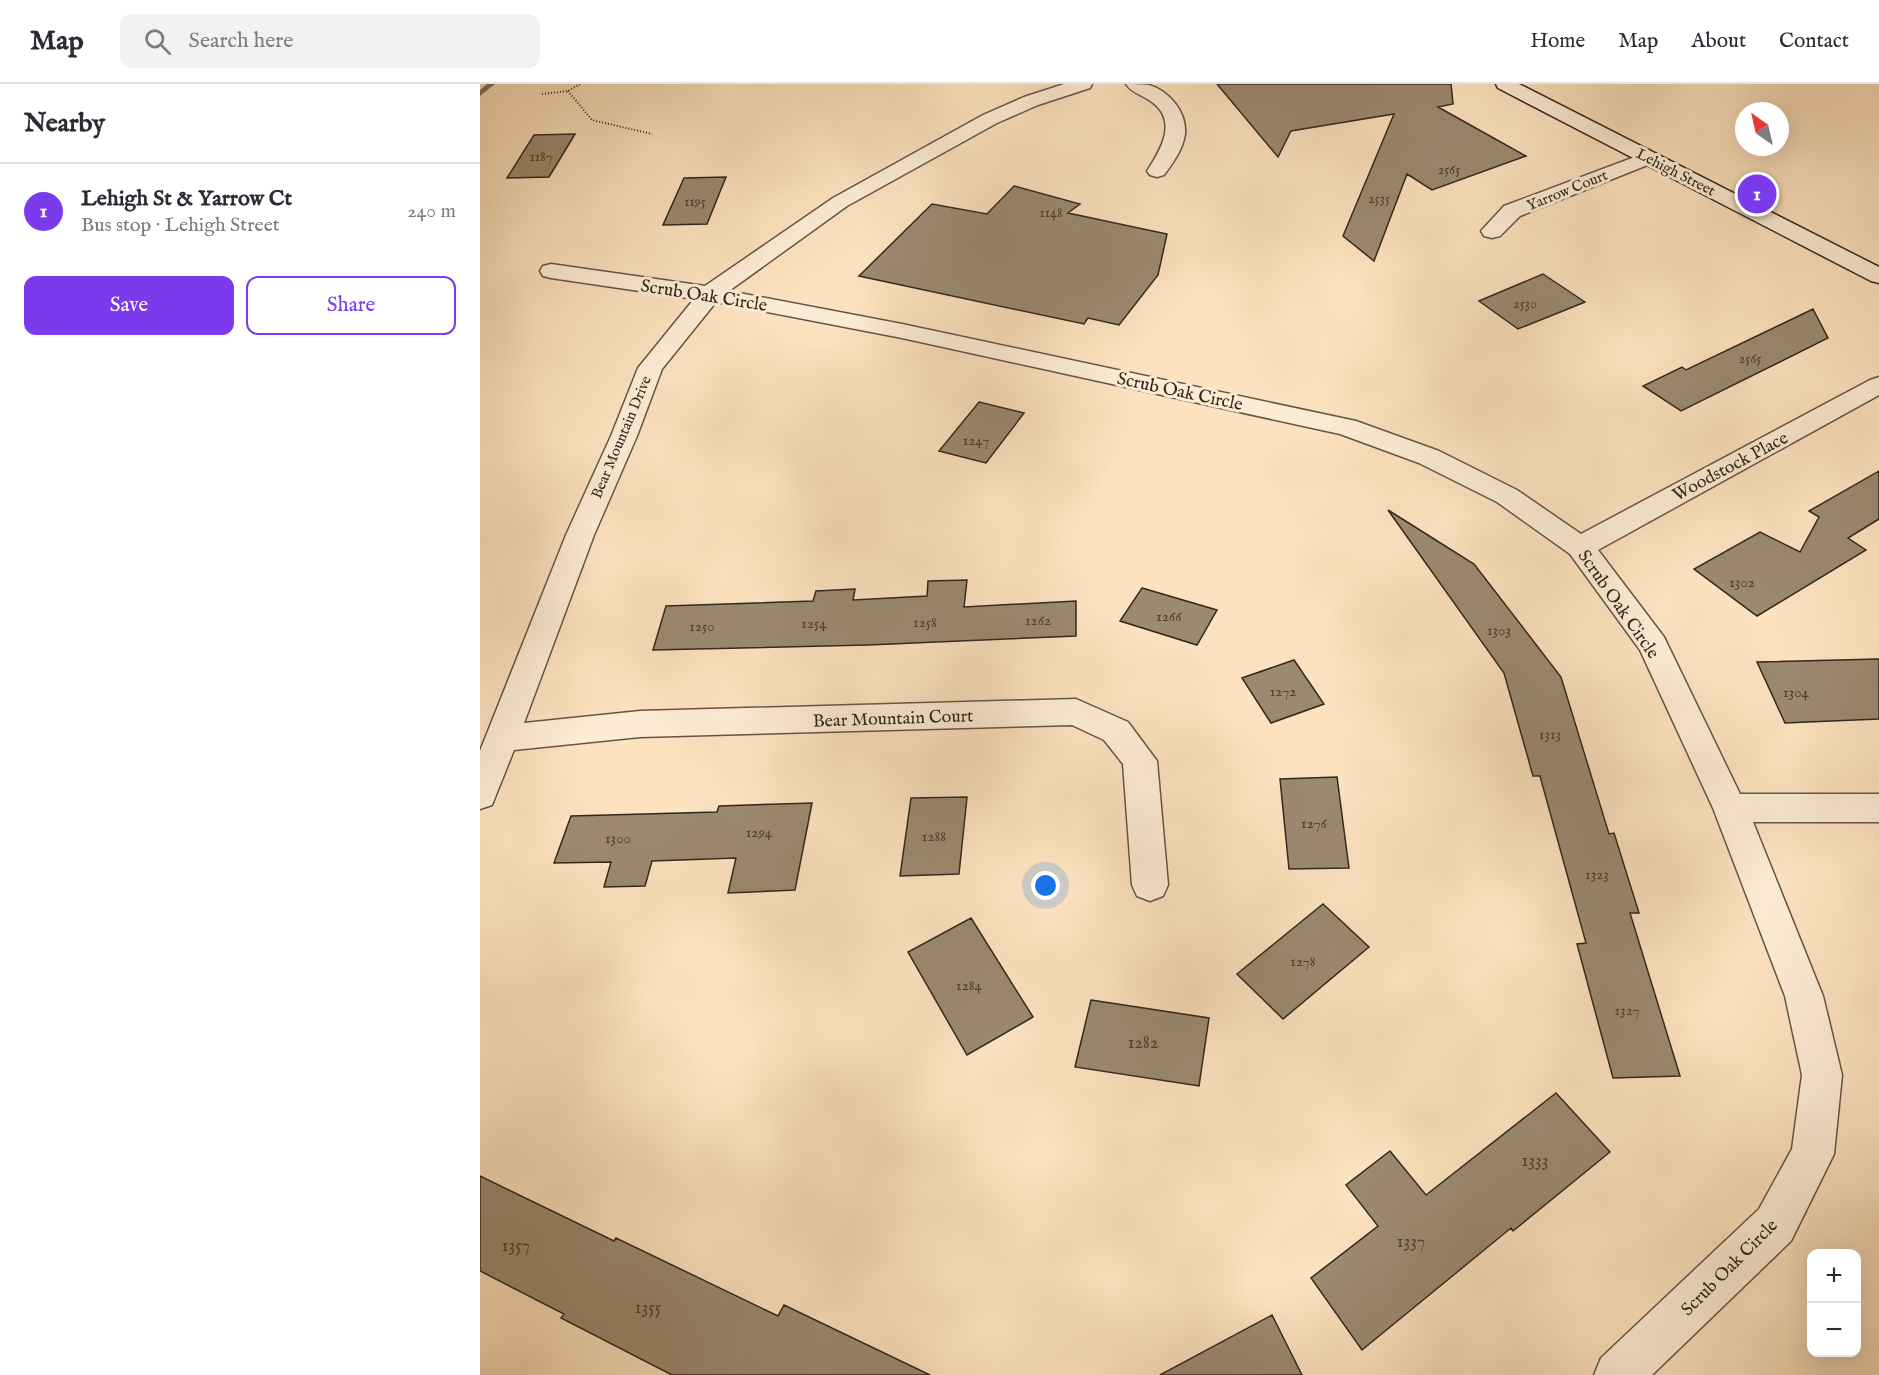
<!DOCTYPE html>
<html lang="en">
<head>
<meta charset="utf-8">
<style>
	:root { --surface:#fff; --page:#f2f2f3; --text:#2b2b33; --muted:#7c7c81; --line:#e1e1e2; --accent:#7c3aed }
	body { margin:0; font-family:"IM FELL English",serif; background:var(--page); color:var(--text) }
	.controls { position:absolute; right:18px; bottom:18px; display:grid; overflow:hidden; border-radius:12px; box-shadow:0 6px 24px #0002 }
	.controls button { width:54px; height:54px; display:grid; place-items:center; padding:0; border:0; border-bottom:2px solid var(--line); background:var(--surface); color:var(--text); font:30px sans-serif }
	.compass { position:absolute; left:1255px; top:18px; width:54px; height:54px; border-radius:50%; background:var(--surface); box-shadow:0 6px 24px #0002; rotate:326deg }
	.you { position:absolute; left:566px; top:802px; width:21px; height:21px; margin:-15px; border:4px solid #fff; border-radius:50%; background:#1a73e8; box-shadow:0 0 0 9px #1a73e833 }
	.badge { display:grid; place-items:center; width:39px; height:39px; border-radius:50%; background:var(--accent); color:#fff; font-size:20px; font-weight:700 }
	.pin { position:absolute; translate:-50% -50%; border:3px solid #fff; box-shadow:0 2px 6px #0006 }
	.list { margin:0; padding:0; list-style:none }
	h2 { display:flex; justify-content:space-between; align-items:center; height:78px; margin:0; padding:0 24px; font-size:26px }
	h2 small { font-size:20px; font-weight:400; color:var(--muted) }
	.list li { display:grid; grid-template-columns:39px 1fr auto; gap:18px; align-items:center; box-sizing:border-box; height:96px; padding:0 24px; border-top:2px solid var(--line) }
	.list b { display:block; font-size:22px; white-space:nowrap }
	.list p { margin:0; font-size:20px; white-space:nowrap; color:var(--muted) }
	.list em { font-size:20px; font-style:normal; color:var(--muted) }
	.actions { display:flex; gap:12px; padding:18px 24px }
	.actions a { flex:1; padding:14px 0; border:2px solid var(--accent); border-radius:12px; text-align:center; font-size:21px; color:var(--accent) }
	.actions .main { background:var(--accent); color:#fff }
	.icon { flex:none; width:33px; height:33px; fill:none; stroke:currentColor; stroke-width:2; stroke-linecap:round; stroke-linejoin:round }
	.map { position:relative; flex:none; width:1399px; height:1291px; overflow:hidden }
	header { display:flex; align-items:center; gap:36px; box-sizing:border-box; height:84px; padding:0 30px; background:var(--surface); border-bottom:2px solid var(--line) }
	header strong { font-size:28px }
	nav { display:flex; gap:33px; margin-inline-start:auto; font-size:21px }
	.search { width:420px; height:54px; background:var(--page); display:flex; align-items:center; gap:15px; box-sizing:border-box; padding:0 21px; border-radius:12px; color:var(--muted); font-size:22px }
	main { display:flex }
	aside { flex:1; background:var(--surface) }
	.map>svg:first-child { display:block }
	.lines { fill:none; stroke-linecap:round; stroke-linejoin:round }
	.stream { fill:#81725c; fill-rule:evenodd }
	.building { fill:#9b8970; stroke:#31281b; stroke-width:1.5 }
	.street-casing { stroke:#645644; stroke-width:3 }
	.secondary-casing { stroke:#31281b; stroke-width:3 }
	.path { stroke:#31281b; stroke-width:2; stroke-dasharray:1 2; stroke-linecap:butt }
	.street { fill:#fdecd5; fill-rule:evenodd }
	.secondary { fill:#fdecd5; fill-rule:evenodd }
	.labels { text-anchor:middle; stroke-width:6; stroke-linejoin:round; paint-order:stroke }
	.far-number-label { font-size:14px; fill:#4c4030 }
	.far-street-label { font-size:15px; fill:#31281b; stroke:#fdecd5 }
	.number-label { font-size:15px; fill:#4c4030 }
	.street-label { font-size:18px; fill:#31281b; stroke:#fdecd5 }
	.near-number-label { font-size:18px; fill:#4c4030 }
</style>
</head>
<body>
<header>
<strong>Map</strong>
<div class="search"><svg class="icon" aria-label="search" viewBox="0 0 24 24"><circle cx="10" cy="10" r="6"/><path d="M15 15l6 6"/></svg>Search here</div>
<nav><a>Home</a><a>Map</a><a>About</a><a>Contact</a></nav>
</header>
<main>
<aside>
<h2>Nearby<small></small></h2>
<ul class="list">
<li><span class="badge">1</span><div><b>Lehigh St &amp; Yarrow Ct</b><p>Bus stop · Lehigh Street</p></div><em>240 m</em></li>
</ul>
<div class="actions"><a class="main">Save</a><a>Share</a></div>
</aside>
<div class="map">
<svg width="1399" height="1291" viewBox="0 0 1399 1291">
	<rect width="100%" height="100%" fill="#fce2bf"/>
	<filter id="stains"><feTurbulence type="fractalNoise" baseFrequency=".00333" numOctaves="4"/><feColorMatrix values="0 0 0 0 .2 0 0 0 0 .09 0 0 0 0 .02 0 0 0 .5 -.17"/></filter>
	<radialGradient id="worn" r=".72"><stop offset=".6" stop-color="#630" stop-opacity="0"/><stop offset="1" stop-color="#630" stop-opacity=".3"/></radialGradient>
	<g class="lines">
		<!-- stream -->
		<path class="stream" d="M7,0H15L0,12V6Z"/>
	</g>
	<!-- building -->
	<path class="building" d="M737,0H971L973,20L958,23L1046,72L952,106L927,90L894,177L863,152L914,30L811,47L798,73Z
		M95,50L69,93L27,94L54,51Z
		M246,93L227,140L183,141L204,94Z
		M534,102L600,120L588,129L687,150L678,191L639,241L608,234L604,240L379,192L452,120L507,130Z
		M1063,190L1105,218L1038,245L999,217Z
		M1333,225L1348,254L1201,327L1163,302L1202,283L1206,286Z
		M499,318L544,329L506,379L459,367Z
		M1399,387V435L1368,454L1386,466L1277,532L1214,485L1280,448L1320,468L1339,433L1329,427Z
		M908,426L994,480L1081,593L1129,750L1134,749L1159,829H1150L1200,992L1133,994L1097,860L1106,859L1060,692H1053L1024,589Z
		M487,496L484,523L596,517V552L388,561L173,566L186,522L333,517L336,507L375,505L373,516L447,512L448,497Z
		M662,504L737,526L717,561L640,537Z
		M1399,575V635L1305,639L1277,578Z
		M814,576L844,620L791,639L762,594Z
		M857,693L869,784L809,785L800,695Z
		M487,713L479,790L420,792L431,714Z
		M332,719L315,806L248,809L256,774L172,777L165,802L124,803L131,778L74,779L91,732L237,728L239,722Z
		M843,820L889,863L803,935L757,890Z
		M491,834L553,933L487,971L428,868Z
		M611,916L729,934L719,1002L595,983Z
		M1076,1009L1130,1068L1033,1147L1031,1144L882,1266L831,1194L898,1142L866,1101L910,1067L946,1111Z
		M0,1092L134,1157L136,1154L298,1232L304,1221L450,1291H192L81,1234L84,1230L0,1187Z
		M792,1231L822,1291H680Z"/>
	<g class="lines">
		<defs>
			<path id="street" d="M584,0H612L610,4L558,21L517,39L367,122L249,207L422,240L876,337L959,367L1037,406L1101,450L1390,296L1399,293V311L1118,466L1184,553L1260,710H1399V738H1273L1343,912L1362,991L1354,1070L1311,1157L1172,1291H1114L1121,1274L1279,1125L1312,1065L1322,991L1305,912L1233,724L1160,566L1090,470L1017,418L939,379L860,350L422,254L236,218L182,285L157,352L114,451L44,639L160,627L596,615L648,638L677,677L688,801L683,812L670,817L657,812L652,801L643,680L624,656L592,641L160,653L34,666L12,721L0,725V667L86,451L131,352L158,284L214,215L71,194L63,192L60,187L63,182L71,180L225,202L353,114L503,31L544,13Z
				M646,0C653,0 662,0 669,1C689,7 707,28 705,50C703,65 693,79 684,91L677,93L670,91L667,87C682,64 699,35 669,16C661,11 651,8 646,0Z
				M1168,68L1175,70L1178,74L1175,78L1040,132L1020,152L1012,154L1004,152L1001,147L1024,122Z"/>
			<path id="secondary" d="M1016,0H1039L1399,183V199L1391,197L1018,4Z"/>
		</defs>
		<!-- street casing -->
		<use href="#street" class="street-casing"/>
		<!-- secondary casing -->
		<use href="#secondary" class="secondary-casing"/>
		<!-- path -->
		<path class="path" d="M88,7L112,36L172,50
			M62,10L88,7L100,0"/>
		<!-- street -->
		<use href="#street" class="street"/>
		<!-- secondary -->
		<use href="#secondary" class="secondary"/>
	</g>
	<g class="labels">
		<!-- far-number labels -->
		<g class="far-number-label">
			<text x="61" y="77">1187</text>
			<text x="969" y="90">2565</text>
			<text x="899" y="119">2535</text>
			<text x="215" y="122">1195</text>
			<text x="571" y="133">1148</text>
			<text x="1045" y="224">2530</text>
			<text x="1270" y="279">2565</text>
		</g>
		<!-- far-street labels -->
		<g class="far-street-label">
			<text transform="translate(1196 88) rotate(27)" y="5">Lehigh Street</text>
			<text transform="translate(1087 106) rotate(-22)" y="5">Yarrow Court</text>
			<text transform="translate(141 353) rotate(-67)" y="5">Bear Mountain Drive</text>
		</g>
		<!-- number labels -->
		<g class="number-label">
			<text x="496" y="361">1247</text>
			<text x="1262" y="503">1302</text>
			<text x="689" y="537">1266</text>
			<text x="558" y="541">1262</text>
			<text x="445" y="543">1258</text>
			<text x="334" y="544">1254</text>
			<text x="222" y="547">1250</text>
			<text x="1019" y="551">1303</text>
			<text x="803" y="612">1272</text>
			<text x="1316" y="613">1304</text>
			<text x="1070" y="655">1313</text>
			<text x="834" y="744">1276</text>
			<text x="279" y="753">1294</text>
			<text x="454" y="757">1288</text>
			<text x="138" y="759">1300</text>
			<text x="1117" y="795">1323</text>
			<text x="823" y="882">1278</text>
			<text x="489" y="906">1284</text>
			<text x="1147" y="931">1327</text>
		</g>
		<!-- street labels -->
		<g class="street-label">
			<text transform="translate(224 211) rotate(9)" y="6">Scrub Oak Circle</text>
			<text transform="translate(700 307) rotate(12)" y="6">Scrub Oak Circle</text>
			<text transform="translate(1250 382) rotate(-28)" y="6">Woodstock Place</text>
			<text transform="translate(1139 520) rotate(55)" y="6">Scrub Oak Circle</text>
			<text transform="translate(413 634) rotate(-2)" y="6">Bear Mountain Court</text>
			<text transform="translate(1249 1183) rotate(-45)" y="6">Scrub Oak Circle</text>
		</g>
		<!-- near-number labels -->
		<g class="near-number-label">
			<text x="663" y="964">1282</text>
			<text x="1055" y="1082">1333</text>
			<text x="931" y="1163">1337</text>
			<text x="36" y="1167">1357</text>
			<text x="168" y="1229">1355</text>
		</g>
	</g>
	<rect width="100%" height="100%" filter="url(#stains)"/>
	<rect width="100%" height="100%" fill="url(#worn)"/>
</svg>
<div class="controls">
<button>+</button>
<button>−</button>
</div>
<svg class="compass" viewBox="-18 -18 36 36"><path d="M0-13l5 13h-10z" fill="#e53935"/><path d="M0 13l5-13h-10z" fill="#7c7c81"/></svg>
<div class="you"></div>
<div class="pin badge" style="left:1277px;top:110px">1</div>
</div>
</main>
</body>
</html>
